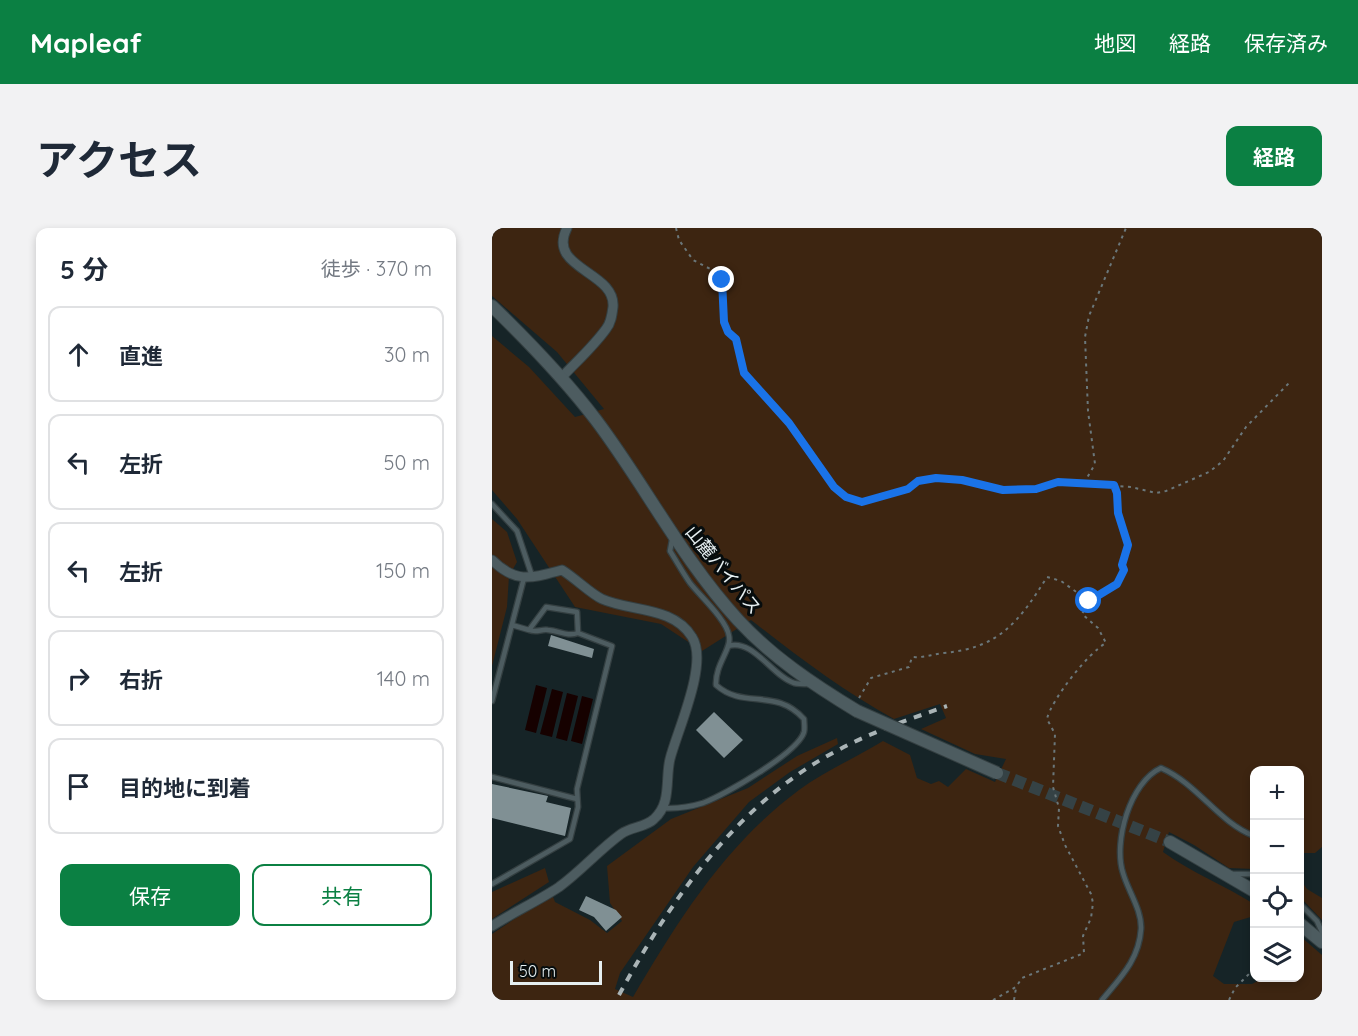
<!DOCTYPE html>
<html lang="ja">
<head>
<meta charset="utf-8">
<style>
	:root { --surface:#fff; --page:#f2f2f3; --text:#1f2937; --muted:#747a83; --line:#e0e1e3; --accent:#0b8043 }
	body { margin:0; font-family:Quicksand,"Noto Sans JP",sans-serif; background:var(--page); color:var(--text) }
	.controls { position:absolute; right:18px; bottom:18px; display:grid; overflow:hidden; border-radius:12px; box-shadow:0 3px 9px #0003 }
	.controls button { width:54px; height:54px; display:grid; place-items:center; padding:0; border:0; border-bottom:2px solid var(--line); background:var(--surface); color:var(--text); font:30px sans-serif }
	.scale { position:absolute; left:18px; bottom:15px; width:92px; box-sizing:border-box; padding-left:6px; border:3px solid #e6eff1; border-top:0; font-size:16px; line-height:21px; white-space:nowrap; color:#e6eff1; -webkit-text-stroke:4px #060c0d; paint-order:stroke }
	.stop { position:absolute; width:18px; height:18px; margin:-14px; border:4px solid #1a73e8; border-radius:50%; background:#fff }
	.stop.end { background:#1a73e8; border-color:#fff; box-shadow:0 2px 6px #0008 }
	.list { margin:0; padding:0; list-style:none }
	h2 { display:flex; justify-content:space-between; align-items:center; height:78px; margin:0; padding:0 24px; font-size:26px }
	h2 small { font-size:20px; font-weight:400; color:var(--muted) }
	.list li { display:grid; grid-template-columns:39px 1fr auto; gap:18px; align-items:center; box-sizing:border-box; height:96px; margin:0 12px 12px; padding:0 12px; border:2px solid var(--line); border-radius:12px }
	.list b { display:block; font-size:22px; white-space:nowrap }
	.list em { font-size:20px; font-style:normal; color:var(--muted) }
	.actions { display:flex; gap:12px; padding:18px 24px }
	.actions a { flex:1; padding:14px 0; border:2px solid var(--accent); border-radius:12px; text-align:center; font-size:21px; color:var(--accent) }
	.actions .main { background:var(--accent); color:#fff }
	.icon { flex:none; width:33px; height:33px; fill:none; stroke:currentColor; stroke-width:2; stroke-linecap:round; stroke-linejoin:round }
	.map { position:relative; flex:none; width:830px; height:772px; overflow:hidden; border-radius:12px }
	header { display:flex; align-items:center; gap:36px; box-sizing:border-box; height:84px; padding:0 30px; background:var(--accent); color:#fff }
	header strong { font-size:28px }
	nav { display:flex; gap:33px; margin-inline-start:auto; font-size:21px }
	.intro { display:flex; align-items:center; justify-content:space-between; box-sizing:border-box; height:144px; padding:0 36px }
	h1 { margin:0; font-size:42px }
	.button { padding:15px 27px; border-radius:12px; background:var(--accent); color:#fff; font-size:21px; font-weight:700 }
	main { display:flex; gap:36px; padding:0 36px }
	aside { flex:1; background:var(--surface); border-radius:12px; box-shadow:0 3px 9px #0003 }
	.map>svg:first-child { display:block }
	.green { fill:#3d2511 }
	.water { fill:#160100 }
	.building { fill:#809094 }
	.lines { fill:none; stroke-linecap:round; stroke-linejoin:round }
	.tertiary-tunnel { stroke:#354245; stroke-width:12; stroke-dasharray:12 6; stroke-linecap:butt }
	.service-casing { stroke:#343f41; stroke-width:7 }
	.minor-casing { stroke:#343f41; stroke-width:11 }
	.tertiary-casing { stroke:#343f41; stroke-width:14 }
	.path { stroke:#6b777a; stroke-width:2; stroke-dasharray:3 4.5; stroke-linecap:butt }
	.service { stroke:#4d5c60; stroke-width:4.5 }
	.minor { stroke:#4d5c60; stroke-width:9 }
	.tertiary { stroke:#4d5c60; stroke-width:12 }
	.rail { stroke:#aab4b6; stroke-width:4; stroke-dasharray:8 8; stroke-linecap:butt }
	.tertiary-bridge-casing { stroke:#343f41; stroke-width:14; stroke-linecap:butt }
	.tertiary-bridge { stroke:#4d5c60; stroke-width:12 }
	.route { stroke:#1a73e8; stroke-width:8 }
	.labels { text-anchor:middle; stroke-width:6; stroke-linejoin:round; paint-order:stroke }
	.street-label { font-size:18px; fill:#e6eff1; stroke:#060c0d }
</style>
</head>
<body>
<header>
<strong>Mapleaf</strong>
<nav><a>地図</a><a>経路</a><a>保存済み</a></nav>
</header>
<div class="intro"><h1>アクセス</h1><a class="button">経路</a></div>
<main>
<aside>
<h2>5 分<small>徒歩 · 370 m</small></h2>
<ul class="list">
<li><svg class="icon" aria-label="ahead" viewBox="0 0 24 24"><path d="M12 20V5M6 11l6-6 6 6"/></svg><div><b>直進</b></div><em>30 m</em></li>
<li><svg class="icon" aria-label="left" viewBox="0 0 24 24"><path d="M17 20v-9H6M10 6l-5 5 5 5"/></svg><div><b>左折</b></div><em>50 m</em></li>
<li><svg class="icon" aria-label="left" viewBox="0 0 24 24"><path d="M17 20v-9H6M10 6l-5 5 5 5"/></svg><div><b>左折</b></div><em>150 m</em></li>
<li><svg class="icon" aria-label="right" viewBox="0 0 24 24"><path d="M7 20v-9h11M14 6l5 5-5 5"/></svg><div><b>右折</b></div><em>140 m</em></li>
<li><svg class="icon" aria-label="arrive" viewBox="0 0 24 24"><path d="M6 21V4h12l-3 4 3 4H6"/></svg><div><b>目的地に到着</b></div></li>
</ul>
<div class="actions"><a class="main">保存</a><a>共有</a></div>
</aside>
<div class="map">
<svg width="830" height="772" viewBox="0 0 830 772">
	<rect width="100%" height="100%" fill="#162427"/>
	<!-- green -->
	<path class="green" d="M0,0H830V619L823,625H808V542H762V641L737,640L702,617L677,604L671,624C700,645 732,657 762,676V688L742,694L721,748L732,756H760L771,750H808V708L830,727V772H0V706L60,666L63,674L98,692L115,705L130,693L118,675L115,638L179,591L256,560L305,528L345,510L346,516L298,544L257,574L201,639L128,745L123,761L141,769C186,692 234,616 307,562C333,543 363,530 391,513L418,527L425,550L439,556L447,553L456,559L474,541L503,554L514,531L483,526L429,501L454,490L448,476L402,491C351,463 305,428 259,392L210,423L169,396L83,379L25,291L0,262V108L37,139L83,189L112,181L65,124L0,68Z
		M0,291L15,304L25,334L17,348L15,379L0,438Z
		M53,640L57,654L0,691V664Z
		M808,651L815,661L830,670V692L808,669Z"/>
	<!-- water -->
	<path class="water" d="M44,457L55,460L44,505L33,502Z
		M60,461L71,464L60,509L48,506Z
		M75,465L86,468L75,513L64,510Z
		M90,468L101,471L90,516L79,513Z"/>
	<!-- building -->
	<path class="building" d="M59,407L102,421L100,430L56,418Z
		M222,484L251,512L232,530L204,502Z
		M0,556L56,568L54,574L79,580L73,608L0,590Z
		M94,668L124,682L130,689L114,703L102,689L87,682Z"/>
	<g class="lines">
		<!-- tertiary-tunnel -->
		<path class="tertiary-tunnel" d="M505,545L678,614"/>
		<defs>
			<path id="service" d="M0,276L25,303L40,348
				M37,402C45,405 49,401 56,402C68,403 75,409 86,405
				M236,418C261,410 280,448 302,455C306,456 312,456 317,456
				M0,473L32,350
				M0,549L85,571
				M170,580C184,581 198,579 211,575C232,567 306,525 312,504C313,500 312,495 312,491C283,459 252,482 224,457C223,436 240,421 237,408C235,392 208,368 198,355C191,345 185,334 178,323L180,312
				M739,646H762
				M0,656L78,611L86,579L85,561L120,418L86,405L85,384L54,379L37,402L20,397
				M808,676L825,693L830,704
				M610,772C628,750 647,732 649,701C650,682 636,663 631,645C621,614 638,554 669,540C706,556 726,594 762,608"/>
			<path id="minor" d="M70,149C85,133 101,119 114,101C119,95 120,87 121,79C124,43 54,41 75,0
				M0,332C24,356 40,350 70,342C83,350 99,366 110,371C139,384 181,378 200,409C217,435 185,503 178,531C173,551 180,575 162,591C154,599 139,599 129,606C107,622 89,643 67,659C46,673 22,684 0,698"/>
			<path id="tertiary" d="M0,78C37,114 73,151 104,192C153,257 190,331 246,392C280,429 322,457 365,483
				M678,614L762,663
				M808,696L830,714"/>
		</defs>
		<!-- service casing -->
		<use href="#service" class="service-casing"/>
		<!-- minor casing -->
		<use href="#minor" class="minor-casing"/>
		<!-- tertiary casing -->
		<use href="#tertiary" class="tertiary-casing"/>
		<!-- path -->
		<path class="path" d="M184,0L187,12L201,32L226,45L230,53L232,94L236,104L244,111L252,145L297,195L342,259L354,269L370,274L416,261L426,253L444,250L470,252L511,262L544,261L566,254L639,259L664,265L674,263L717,244L731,233L754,199L799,153
			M592,255L603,236L596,183L593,109L597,88L634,0
			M367,470L379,450L417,439L420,429C432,430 441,426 452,425C507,420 527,394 555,349L569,353L597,373
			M501,772L524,759L530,750L592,725L591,708L599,690L601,675L599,666L573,617L566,598L567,580L561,559L563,506L555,491C559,472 597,424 614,415L606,400L590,386C603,363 622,368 632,342L630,337L636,317L626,285L625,265L622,257
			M522,772L524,760
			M737,772L743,760L762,741"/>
		<!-- service -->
		<use href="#service" class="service"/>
		<!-- minor -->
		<use href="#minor" class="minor"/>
		<!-- tertiary -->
		<use href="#tertiary" class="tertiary"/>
		<!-- rail -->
		<path class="rail" d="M127,767C178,673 242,580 337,527C374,506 415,492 455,478"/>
		<defs>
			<path id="tertiary-bridge" d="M365,483L505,545"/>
		</defs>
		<!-- tertiary-bridge casing -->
		<use href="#tertiary-bridge" class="tertiary-bridge-casing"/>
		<!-- tertiary-bridge -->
		<use href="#tertiary-bridge" class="tertiary-bridge"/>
	</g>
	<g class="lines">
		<!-- route -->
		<path class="route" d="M230,52L232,94L236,104L244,111L252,145L297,195L342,259L354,269L370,274L416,261L426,253L444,250L470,252L511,262L544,261L566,254L622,257L625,265L626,285L636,317L630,337L632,342L625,356L597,373"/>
	</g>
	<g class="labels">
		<!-- street labels -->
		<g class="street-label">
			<text transform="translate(231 342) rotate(51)" y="6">山麓バイパス</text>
		</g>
	</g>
</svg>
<div class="controls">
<button>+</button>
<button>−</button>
<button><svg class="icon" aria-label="locate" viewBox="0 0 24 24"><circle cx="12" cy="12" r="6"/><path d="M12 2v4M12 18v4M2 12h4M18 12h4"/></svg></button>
<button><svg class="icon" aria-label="layers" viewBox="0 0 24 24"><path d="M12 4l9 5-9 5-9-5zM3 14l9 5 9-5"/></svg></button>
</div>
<div class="scale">50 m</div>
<div class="stop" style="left:597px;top:373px"></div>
<div class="stop end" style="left:230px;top:52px"></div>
</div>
</main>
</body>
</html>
